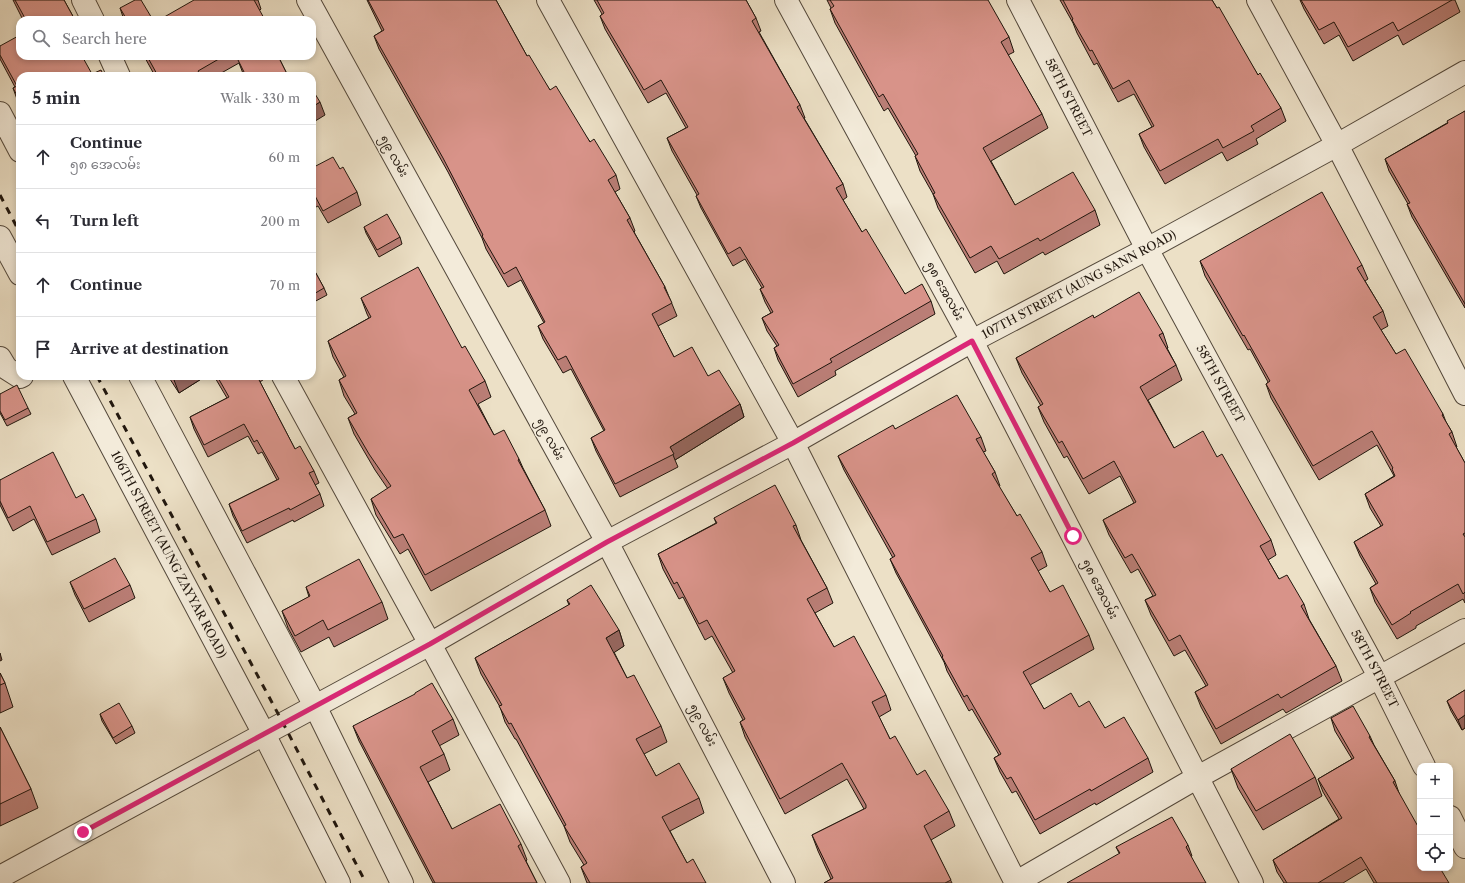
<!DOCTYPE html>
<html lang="en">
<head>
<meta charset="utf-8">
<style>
	:root { --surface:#fff; --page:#f7f7f7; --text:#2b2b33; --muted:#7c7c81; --line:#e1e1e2 }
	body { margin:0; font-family:"Libre Caslon Text","Noto Sans Myanmar",serif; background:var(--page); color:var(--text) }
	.controls { position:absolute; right:12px; bottom:12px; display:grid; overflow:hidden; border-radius:8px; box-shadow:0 2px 6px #0003 }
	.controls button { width:36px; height:36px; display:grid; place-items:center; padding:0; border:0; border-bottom:1px solid var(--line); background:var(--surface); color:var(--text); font:20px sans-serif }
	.stop { position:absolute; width:12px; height:12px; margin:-9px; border:3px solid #db2777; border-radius:50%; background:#fff }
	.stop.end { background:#db2777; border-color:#fff; box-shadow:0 1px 4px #0008 }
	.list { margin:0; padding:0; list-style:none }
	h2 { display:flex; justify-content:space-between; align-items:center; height:52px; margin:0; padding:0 16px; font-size:17px }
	h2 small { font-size:13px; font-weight:400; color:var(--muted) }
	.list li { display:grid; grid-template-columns:26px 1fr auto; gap:12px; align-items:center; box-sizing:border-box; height:64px; padding:0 16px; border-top:1px solid var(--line) }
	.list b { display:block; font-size:15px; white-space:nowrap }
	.list p { margin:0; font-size:13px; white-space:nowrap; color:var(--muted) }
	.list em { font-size:13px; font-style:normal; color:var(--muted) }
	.icon { flex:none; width:22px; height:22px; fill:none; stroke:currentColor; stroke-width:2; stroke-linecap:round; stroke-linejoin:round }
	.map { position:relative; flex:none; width:1465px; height:883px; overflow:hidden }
	.search { position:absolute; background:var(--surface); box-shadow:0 2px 6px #0003; left:16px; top:16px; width:300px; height:44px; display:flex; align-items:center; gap:10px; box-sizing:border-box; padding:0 14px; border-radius:12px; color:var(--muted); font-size:15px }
	.panel { position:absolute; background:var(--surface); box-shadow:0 2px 6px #0003; left:16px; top:72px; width:300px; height:308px; border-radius:12px }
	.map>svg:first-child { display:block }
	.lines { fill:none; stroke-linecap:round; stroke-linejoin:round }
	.minor-casing { stroke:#53483b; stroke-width:24 }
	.minor { stroke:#f3ebda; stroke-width:22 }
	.rail { stroke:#20160d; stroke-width:3; stroke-dasharray:7 7; stroke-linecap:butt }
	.wall { fill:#ba7e76; stroke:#20160d }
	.shaded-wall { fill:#976760; stroke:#20160d }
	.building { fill:#d89389; stroke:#20160d }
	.route { stroke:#db2777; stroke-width:5 }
	.labels { text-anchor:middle; stroke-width:3; stroke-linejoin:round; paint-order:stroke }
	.street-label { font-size:12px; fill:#20160d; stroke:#f3ebda }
</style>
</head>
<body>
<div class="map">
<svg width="1465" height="883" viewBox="0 0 1465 883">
	<rect width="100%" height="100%" fill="#ece0c6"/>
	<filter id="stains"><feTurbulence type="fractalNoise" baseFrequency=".005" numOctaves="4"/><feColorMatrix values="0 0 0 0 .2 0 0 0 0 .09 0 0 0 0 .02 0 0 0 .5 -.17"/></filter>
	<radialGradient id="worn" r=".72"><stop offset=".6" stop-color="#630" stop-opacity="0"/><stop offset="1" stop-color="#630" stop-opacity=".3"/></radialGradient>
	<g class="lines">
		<defs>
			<g id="minor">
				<path d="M83,0L93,20"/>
				<path d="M308,0L607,542L784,883"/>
				<path d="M548,0L793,443L1016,883"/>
				<path d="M786,0L972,341L1252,883"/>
				<path id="s1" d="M1018,0L1147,249L1380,678L1424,766"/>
				<path d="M1258,0L1337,145L1465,394"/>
				<path d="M110,56L119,76"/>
				<path d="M0,113L20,151"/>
				<path d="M0,237L20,274"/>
				<path d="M0,358L6,368L20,377L22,376"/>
				<path id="s2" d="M74,376L264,734L339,883"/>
				<path d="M140,376L315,706L402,883"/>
				<path d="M283,376L430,644L559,883"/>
				<path d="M1450,817L1465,847"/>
				<path id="s3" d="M0,877L430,644L607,542L793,443L972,341L1147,249L1337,145L1465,72"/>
				<path d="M1015,883L1198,777L1465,630"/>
			</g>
		</defs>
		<!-- minor casing -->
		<use href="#minor" class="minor-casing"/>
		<!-- minor -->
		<use href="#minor" class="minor"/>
		<!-- rail -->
		<path class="rail" d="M0,195L20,233
			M97,376L283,723L366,883"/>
	</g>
	<!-- wall -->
	<path class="wall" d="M13,0H64L75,20H23Z
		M194,0H258L261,9L260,10Z
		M367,0H496L527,56L550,90L616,175L620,189L615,192L630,218L635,231L634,232L665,287L677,316L658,326L674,357L708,376L740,404L744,417L675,460L678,467L620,497L596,451L591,438L604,431L571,369L563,373L543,339L538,326L544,323L521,280L508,287L486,249L482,238L448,172L379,49L374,36L382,31Z
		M594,0H746L756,18L761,31L759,32L800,105L805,118H804L843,184L847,197L843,200L862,232L905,294L931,301L935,314L835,371L836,375L798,397L778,360L774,348L777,346L767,331L762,318L771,313L765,302L760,289L762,288L745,259L733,266L701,208L696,196L697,195L672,151L667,138L686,128L666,93L648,103L605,29L600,16L602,14Z
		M827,0H983L1009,37L1014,52L1008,55L1042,114L1048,128L991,161L1015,205L1095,210L1100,225L1045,255L1043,252L1004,274L997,261L975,273L938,208L933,194L920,171L915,156H916L888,108L884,111L835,23L830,9L831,8Z
		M1060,0H1212L1258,75L1281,108L1286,121L1256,139L1258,144L1227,161L1222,152L1165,184L1144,147L1139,134L1152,127L1134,94L1118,102L1097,63L1094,65L1077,33L1073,23Z
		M1300,0H1455L1460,12L1403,45L1398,35L1353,61L1339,35L1324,44L1304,9Z
		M120,8L153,20H124Z
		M0,46L92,74L104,76H20V106L18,102L13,88L15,87L0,59Z
		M144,56H278L288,76H244L239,63L216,76H155Z
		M1465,111V308L1412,217L1407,204H1408L1389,171L1385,159L1447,123Z
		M312,168L340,169L357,192L361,205L328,223L318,206L312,209Z
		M364,227L400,237L402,244L379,257L366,233Z
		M1200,261L1362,265L1368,279L1365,281L1383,311L1388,326L1381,330L1396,354L1443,414L1446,422L1452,432L1457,447H1456L1465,463V603L1463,599L1416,626V628L1397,639L1375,602L1370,588L1376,584L1360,556L1354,542L1381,526L1370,508L1365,494L1394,476L1393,474L1377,445L1319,480L1271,398L1266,384L1268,382L1250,349L1248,350L1205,276Z
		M312,266L324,288L327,295L312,303Z
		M361,298L462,348L485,381L491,397L478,404L494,435L519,459L523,468L545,510L551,526L431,591L408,549L400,554L376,515L371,499L388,489L375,470L354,434L348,418L355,414L344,396L339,380L344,377L333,357L328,341L369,318L367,314Z
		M1094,318L1163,333L1168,348H1167L1176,365L1182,380L1148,400L1174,448L1217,457L1271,540L1276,555L1268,560L1279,579L1304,604L1309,619L1336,666L1342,681L1286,713L1283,709L1221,744L1201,707L1195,692L1206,686L1185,650L1174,656L1151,615L1145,600L1153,596L1138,569L1131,573L1109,535L1103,520L1134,503L1120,476L1089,494L1067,456L1064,458L1044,422L1038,407L1041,406L1022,373L1016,358Z
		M168,376H206L179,393Z
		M214,376H267V377L260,382L295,449L314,471L319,483L315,485L320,494L324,506L294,522L293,520L247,543L233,516L229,504L277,480L262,452L258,454L248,436L208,457L194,429L190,417L227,398Z
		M0,394L28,408L31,414L7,426L0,413Z
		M895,429L981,437L986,451L983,452L995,472L1000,486L999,487L1017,516L1042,552L1047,566L1038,571L1050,592L1089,635L1094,649L1030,685L1044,709L1079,707L1105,728L1148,758L1153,772L1096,805L1095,803L1040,834L1016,791L1012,793L1000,772L994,758L999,755L972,709L969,711L947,671L944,662L896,573L890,559L893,558L844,470L838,456Z
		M0,480L76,498L96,519L100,532L52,555L34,519L13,531L0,505Z
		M714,518L796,525L801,540L827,588L833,603L815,613L834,647L886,695L891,710L879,717L890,739L917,775L949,811L955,826L931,840L952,883H824L831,879L818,851L812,835L864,809L847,779L785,814L745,737L740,722L743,720L729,693L723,678L733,673L712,636L705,640L683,597L679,599L663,569L658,554L716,523Z
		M70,582L130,585L135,598L89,622L75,595Z
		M306,587L382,602L388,619L334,647L329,637L301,652L288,628L282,611L309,597Z
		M567,600L619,630L624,646L614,652L627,678L661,726L667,742L644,754L656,776L699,798L704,813L670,831L687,863L706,883H587L581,867L584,865L570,842L564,826L516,739H515L505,722L500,707L481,674L475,658L569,605Z
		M0,653L2,660L0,661Z
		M0,673L5,683L13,707L0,713Z
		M1465,690V728L1462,730L1451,711L1447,701Z
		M100,714L132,726L135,733L116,744L102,721Z
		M1331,718L1370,736L1374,745L1395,781L1399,793L1420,868L1449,883H1374L1366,869L1343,883H1284L1277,872L1273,860L1339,819L1323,792L1318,779L1352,759L1335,731Z
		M453,719L459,735L439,746L444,754L450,770L428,782L452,829L521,844L527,860L526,861L537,883H433L359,741L353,726Z
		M0,727L31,789L38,808L0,826Z
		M1231,769L1315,777L1322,796L1263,830L1238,788Z
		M1188,845L1192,856L1191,857L1119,853L1116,847Z"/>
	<!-- shaded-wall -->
	<path class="shaded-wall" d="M320,102L325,115L312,123V107Z
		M179,376H206L179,393L174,380Z
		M740,404L744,417L675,460L670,447Z
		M619,630L624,646L612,654L606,638Z
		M1465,715V728L1462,730L1458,720Z"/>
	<!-- building -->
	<path class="building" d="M15,0H64L75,20H26Z
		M135,0H141L153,20H127L120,8Z
		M194,0H254L265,20H159Z
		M368,0H496L527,56L529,55L550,90L556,86L590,142L594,139L616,175L608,180L630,218L627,220L665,287H664L672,303L652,314L674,357L692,347L708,376L719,370L740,404L670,447L674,454L615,484L591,438L605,430L566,356L558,360L538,326L545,322L516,267L504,274L482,236L483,235L443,158L374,36L384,30Z
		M597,0H746L756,18L752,21L800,105L797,107L843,184L836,188L862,232L866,229L905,294L922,284L931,301L830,359L832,362L793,384L774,348L779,345L762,318L773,312L760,289L764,287L740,247L728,254L696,196L699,194L667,138L688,127L661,80L644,90L600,16L604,13Z
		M830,0H988L1009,37L1001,42L1042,114L983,148L1015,205L1073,172L1095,210L1040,241L1038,238L999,259L991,246L970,258L933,194L935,193L915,156L918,154L883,94L879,97L830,9L834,6Z
		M1063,0H1212L1217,8L1219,7L1258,75L1260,73L1281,108L1251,126L1254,131L1223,148L1218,139L1160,171L1139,134L1154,126L1129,80L1113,89L1092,50L1090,51L1072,20L1073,19Z
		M1301,0H1452L1398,31L1393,22L1348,47L1334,22L1319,30Z
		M20,35V56H82L92,74L101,70L104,76H20V101L13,88L17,86L0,55V46Z
		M147,56H224L198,71L201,76H158Z
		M236,56H278L288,76H246Z
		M312,89L320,102L312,107Z
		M1465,111V304L1407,204L1410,203L1385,159L1448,123L1447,121Z
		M333,157L340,169L343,167L357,192L323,211L314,194L312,195V168Z
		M1322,192L1362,265L1357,268L1383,311L1373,317L1396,354L1405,349L1443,414L1442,415L1452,432L1449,434L1465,463V533L1463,534L1465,537V592L1463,594L1458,584L1410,612L1411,613L1392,625L1370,588L1378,583L1354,542L1383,525L1365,494L1395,476L1392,469L1393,468L1372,431L1313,466L1266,384L1270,381L1244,335L1243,336L1200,261Z
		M387,214L400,237L377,250L364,227Z
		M312,266L324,288L312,295Z
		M418,267L462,348L465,346L485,381L469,390L494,435L504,430L519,459L518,460L545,510L425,575L403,534L394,538L371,499L391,486L369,454L348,418L357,413L339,380L346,376L328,341L371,317L361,298Z
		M1139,292L1163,333L1159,335L1176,365L1140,387L1174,448L1203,431L1217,457L1222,454L1271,540L1260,546L1279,579L1287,575L1304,604L1301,606L1336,666L1281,698L1278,694L1216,729L1195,692L1208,685L1180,635L1169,641L1145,600L1156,595L1132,554L1125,558L1103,520L1136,502L1114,461L1083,479L1062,441L1059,443L1038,407L1043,404L1016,358L1093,315L1094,318Z
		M172,376H179L174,380Z
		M217,376H257L295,449L300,446L314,471L309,473L320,494L290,510L289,508L242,531L229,504L279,479L257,440L254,442L244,424L204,445L190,417L229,397Z
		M17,385L28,408L5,420L0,411V394Z
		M957,395L981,437L976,439L995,472L992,474L1017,516L1020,514L1042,552L1031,558L1050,592L1063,585L1089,635L1023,672L1044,709L1071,693L1079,707L1089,701L1105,728L1124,717L1148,758L1091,791L1090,789L1035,820L1011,777L1007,779L994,758L1001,754L967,695L964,697L942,657L943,656L890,559L895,556L838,456L893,425L895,429Z
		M53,452L76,498L83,494L96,519L47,542L30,506L8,518L0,501V480Z
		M775,485L796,525L793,526L827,588L807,599L834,647L854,636L886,695L872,702L890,739L895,736L917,775L925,770L949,811L924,826L951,880L945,883H824L833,878L812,835L866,808V805L842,763L780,799L740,722L745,719L723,678L735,671L707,620L699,624L677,582L674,584L658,554L717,523L714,518Z
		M115,558L130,585L84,609L70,582Z
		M359,559L382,602L328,630L323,620L295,636L282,611L310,596L306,587Z
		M591,585L619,630L606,638L627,678L634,675L661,726L636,739L656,776L679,763L699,798L662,817L687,863L693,859L706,883H590L581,867L587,863L564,826L566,825L511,723L509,724L499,706L502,705L475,658L570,604L567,600Z
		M0,673L5,683L0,685Z
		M432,683L453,719L432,731L444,754L420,767L452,829L500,804L521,844L518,846L537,883H435L353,726L415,694V693Z
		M1465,690V715L1458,720L1447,701Z
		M119,703L132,726L113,738L100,714Z
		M1353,706L1370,736L1369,737L1395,781L1393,782L1420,830V868H1440L1449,883H1377L1361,857L1318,883H1287L1273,860L1342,818L1318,779L1354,758L1331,718Z
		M0,727L31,789L0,804Z
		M1290,734L1315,777L1256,811L1231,769Z
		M1172,817L1188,845L1186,847L1206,883H1067L1120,853L1116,847Z"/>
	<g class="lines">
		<!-- route -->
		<path class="route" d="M83,832L430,644L607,542L793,443L972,341L1073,536"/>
	</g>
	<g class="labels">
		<!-- street labels -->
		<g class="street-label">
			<text dy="4" stroke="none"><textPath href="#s1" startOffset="110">58TH STREET</textPath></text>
			<text transform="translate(394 156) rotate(61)" y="4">၅၉ လမ်း</text>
			<text dy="4" stroke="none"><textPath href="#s3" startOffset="1231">107TH STREET (AUNG SANN ROAD)</textPath></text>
			<text transform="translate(945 291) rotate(61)" y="4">၅၈ အေလမ်း</text>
			<text dy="4" stroke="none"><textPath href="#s1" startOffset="434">58TH STREET</textPath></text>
			<text transform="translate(550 439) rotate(61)" y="4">၅၉ လမ်း</text>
			<text dy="4" stroke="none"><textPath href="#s2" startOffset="202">106TH STREET (AUNG ZAYYAR ROAD)</textPath></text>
			<text transform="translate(1100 589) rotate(63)" y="4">၅၈ အေလမ်း</text>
			<text dy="4" stroke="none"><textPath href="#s1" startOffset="758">58TH STREET</textPath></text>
			<text transform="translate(703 725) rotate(63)" y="4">၅၉ လမ်း</text>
		</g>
	</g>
	<rect width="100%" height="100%" filter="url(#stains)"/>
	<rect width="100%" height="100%" fill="url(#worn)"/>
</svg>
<div class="controls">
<button>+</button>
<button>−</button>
<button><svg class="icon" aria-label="locate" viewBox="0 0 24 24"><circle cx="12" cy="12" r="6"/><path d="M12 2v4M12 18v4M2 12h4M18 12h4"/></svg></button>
</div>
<div class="stop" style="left:1073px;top:536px"></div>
<div class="stop end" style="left:83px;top:832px"></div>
<div class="search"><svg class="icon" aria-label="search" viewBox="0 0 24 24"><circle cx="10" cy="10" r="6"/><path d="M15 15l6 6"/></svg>Search here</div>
<section class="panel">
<h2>5 min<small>Walk · 330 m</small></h2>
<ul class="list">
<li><svg class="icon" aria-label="ahead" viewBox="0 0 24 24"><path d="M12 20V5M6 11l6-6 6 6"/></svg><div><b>Continue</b><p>၅၈ အေလမ်း</p></div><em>60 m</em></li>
<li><svg class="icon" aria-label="left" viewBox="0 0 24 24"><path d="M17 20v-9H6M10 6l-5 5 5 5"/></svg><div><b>Turn left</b></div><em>200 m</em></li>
<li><svg class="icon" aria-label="ahead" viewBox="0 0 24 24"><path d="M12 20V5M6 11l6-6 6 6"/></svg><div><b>Continue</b></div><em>70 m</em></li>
<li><svg class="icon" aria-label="arrive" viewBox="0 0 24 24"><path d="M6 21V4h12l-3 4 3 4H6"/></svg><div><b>Arrive at destination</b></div></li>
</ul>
</section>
</div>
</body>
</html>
